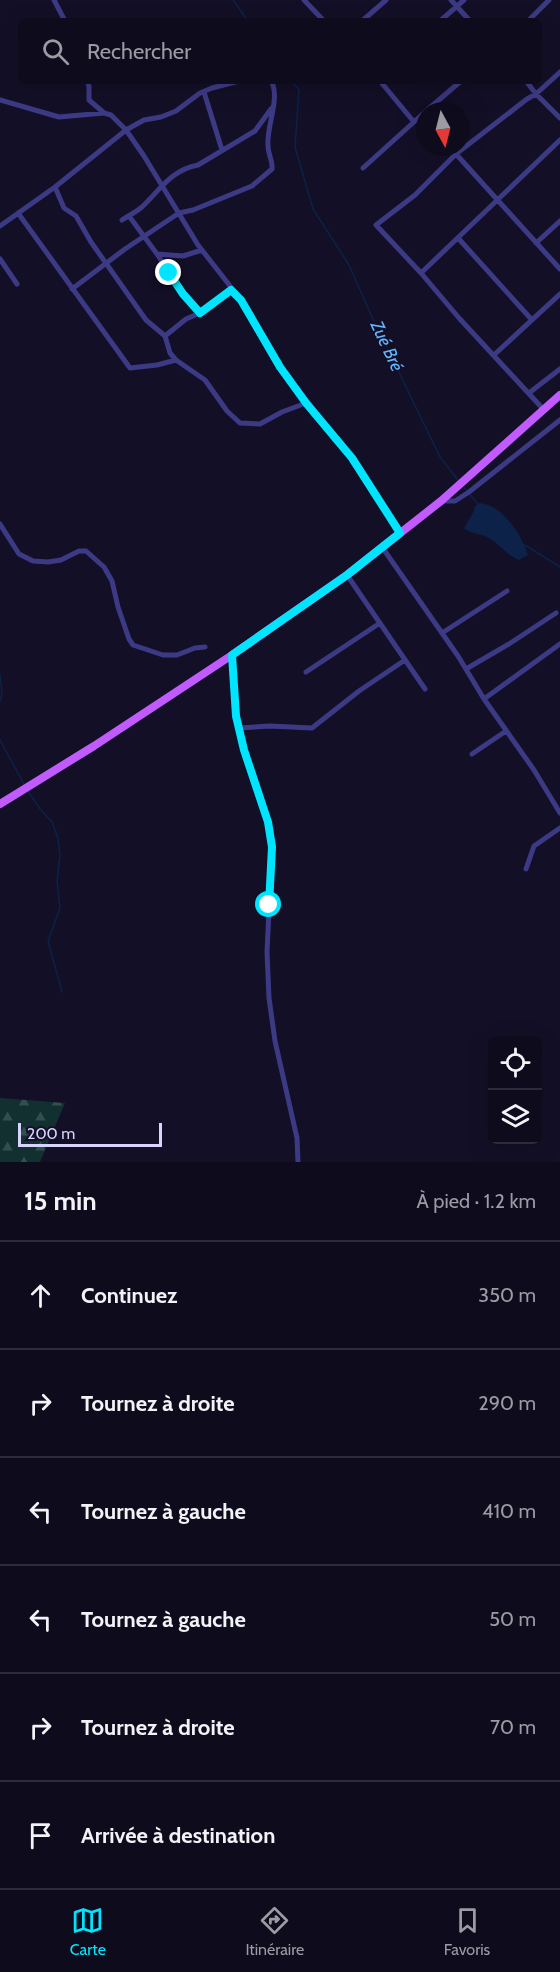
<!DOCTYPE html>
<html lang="fr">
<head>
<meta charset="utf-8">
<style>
	:root { --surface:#0e0b1c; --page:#1c1929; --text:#f1f3f6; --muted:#9b9ba3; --line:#2e2b3b; --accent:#00e5ff }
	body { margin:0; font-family:Cabin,sans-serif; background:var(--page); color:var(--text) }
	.controls { position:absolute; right:18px; bottom:18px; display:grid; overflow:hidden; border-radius:9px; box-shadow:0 6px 24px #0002 }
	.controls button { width:54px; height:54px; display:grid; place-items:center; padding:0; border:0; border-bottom:2px solid var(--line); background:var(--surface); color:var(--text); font:30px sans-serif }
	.compass { position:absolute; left:416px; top:102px; width:54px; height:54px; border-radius:50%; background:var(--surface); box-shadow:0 6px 24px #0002; rotate:173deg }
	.scale { position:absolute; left:18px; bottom:15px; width:144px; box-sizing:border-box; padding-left:6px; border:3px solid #d9d4ff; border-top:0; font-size:16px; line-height:21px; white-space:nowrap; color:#d9d4ff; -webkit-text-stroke:4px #130f26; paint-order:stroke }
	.stop { position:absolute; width:18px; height:18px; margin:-14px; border:4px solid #00e5ff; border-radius:50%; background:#fff }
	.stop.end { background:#00e5ff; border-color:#fff; box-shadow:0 2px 6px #0008 }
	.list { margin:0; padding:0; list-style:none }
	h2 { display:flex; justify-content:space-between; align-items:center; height:78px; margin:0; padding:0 24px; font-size:26px }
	h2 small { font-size:20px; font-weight:400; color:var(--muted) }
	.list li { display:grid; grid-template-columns:39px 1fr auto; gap:18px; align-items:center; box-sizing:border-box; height:108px; padding:0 24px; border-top:2px solid var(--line) }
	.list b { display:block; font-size:22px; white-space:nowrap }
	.list em { font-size:20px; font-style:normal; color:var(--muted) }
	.icon { flex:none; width:33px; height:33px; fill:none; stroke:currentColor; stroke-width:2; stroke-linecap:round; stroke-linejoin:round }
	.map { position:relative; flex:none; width:560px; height:1162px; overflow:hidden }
	.search { position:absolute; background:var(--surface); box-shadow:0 6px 24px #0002; left:18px; right:18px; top:18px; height:66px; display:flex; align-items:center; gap:15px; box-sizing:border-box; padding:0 21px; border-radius:9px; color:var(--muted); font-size:22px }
	.sheet { height:726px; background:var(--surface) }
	nav { display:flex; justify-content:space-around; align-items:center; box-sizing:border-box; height:84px; border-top:2px solid var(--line); background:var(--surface); font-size:16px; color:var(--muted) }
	nav a { display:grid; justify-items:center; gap:3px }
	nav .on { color:var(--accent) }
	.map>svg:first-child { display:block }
	.forest { fill:url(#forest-firs) }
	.water { fill:#0c2248 }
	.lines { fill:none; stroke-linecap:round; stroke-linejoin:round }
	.stream { stroke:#0c2248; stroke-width:1.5 }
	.street { stroke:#3d3a85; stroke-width:5 }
	.primary { stroke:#c25bff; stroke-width:8 }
	.route { stroke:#00e5ff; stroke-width:8 }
	.labels { text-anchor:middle; stroke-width:5; stroke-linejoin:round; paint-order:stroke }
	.water-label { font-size:18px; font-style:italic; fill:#62b6ff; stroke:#130f26 }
</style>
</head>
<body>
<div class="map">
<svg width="560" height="1162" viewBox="0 0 560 1162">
	<defs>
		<pattern id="forest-firs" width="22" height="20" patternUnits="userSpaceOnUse" patternTransform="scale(1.5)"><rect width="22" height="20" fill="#12302f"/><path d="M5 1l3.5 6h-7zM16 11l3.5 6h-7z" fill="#344d4e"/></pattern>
	</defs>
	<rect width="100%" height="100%" fill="#130f26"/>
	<!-- forest -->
	<path class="forest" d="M0,1098L65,1103L40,1162H0Z"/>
	<!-- water -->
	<path class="water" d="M479,503C502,504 522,535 528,555L519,560C506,555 500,544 487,537C480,534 471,533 464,529C467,521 474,514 475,506Z"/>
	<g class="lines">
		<!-- stream -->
		<path class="stream" d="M233,0L248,21
			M292,81L299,90L295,147L313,209L349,265L372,317L440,457L458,480
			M463,486L477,503
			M525,545L560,567
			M0,675L2,694L0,701
			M0,740L24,784
			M28,791L40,809L52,822L58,838L60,855L57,882L60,908L48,941L62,992"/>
		<!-- street -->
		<path class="street" d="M54,0L65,21
			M304,0L324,21
			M451,0L470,21
			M362,21L386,0
			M440,21L464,0
			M528,21L549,0
			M87,81L89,86V100L103,112
			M380,81L414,122
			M526,81L536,94L560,72
			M204,92L222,150
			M0,100L59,117L104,113L111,115L126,130L144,156L198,245L241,300L280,367L352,458L400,533
			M426,111L461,81
			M560,118L536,94L527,99L456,154L415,195L376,225L421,273L560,140
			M456,154L560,269
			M363,168L425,112
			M55,187L64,208L76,216L91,242L146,320L165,336L170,353L176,360
			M18,213L130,368L157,365L176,360L205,380L227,411L240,423L260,424L282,412L306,403
			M129,216L157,254L183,256L202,250
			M122,220C128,216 136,212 142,207C160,190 171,170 198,165L255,131L271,109
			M0,226L55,187L126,130L144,120L161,117L176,111L200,93L212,88L239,81
			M458,238L532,320
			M536,243L560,221
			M157,254L183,294L200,313
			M0,259L17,284
			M421,273L459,318L544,410
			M72,289L125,249L179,213L193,210L252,186L272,169C273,160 268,155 268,146C266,127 281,97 271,81
			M165,336L186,319L200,313L231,290
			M495,354L560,294
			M529,393L560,369
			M442,501H455L469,492L560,420
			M0,524L19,554L33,561L48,562L61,560L79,551H86L104,567L112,581L118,607L129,639L133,645L163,655H177L195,648L205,647
			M382,547L458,656L484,699L534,770L560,813
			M347,575L425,689
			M442,633L507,591
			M232,655L236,716L244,751L268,822L272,847L267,952L269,998L275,1041L297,1138L298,1162
			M466,669L509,644L556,613
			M306,672L380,623
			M484,699L560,644
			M239,728L270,726L312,728L359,691L405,660
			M472,754L506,731
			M526,869L534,846L560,828"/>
		<!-- primary -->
		<path class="primary" d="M0,804L94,746L232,655L347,575L441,501L560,395"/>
	</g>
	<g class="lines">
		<!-- route -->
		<path class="route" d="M169,273L183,294L200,313L231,290L241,300L280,367L306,403L352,458L400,533L347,575L232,655L236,716L244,750L268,822L272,847L269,905"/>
	</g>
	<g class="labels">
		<!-- water labels -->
		<g class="water-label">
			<text transform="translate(387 346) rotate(65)" y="6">Zué Bré</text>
		</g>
	</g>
</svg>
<div class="controls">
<button><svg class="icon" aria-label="locate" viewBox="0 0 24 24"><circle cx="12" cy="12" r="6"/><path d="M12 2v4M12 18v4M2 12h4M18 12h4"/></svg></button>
<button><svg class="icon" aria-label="layers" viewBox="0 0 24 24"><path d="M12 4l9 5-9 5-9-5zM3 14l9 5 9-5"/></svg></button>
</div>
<svg class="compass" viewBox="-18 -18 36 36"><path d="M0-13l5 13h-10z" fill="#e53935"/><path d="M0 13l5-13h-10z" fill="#9b9ba3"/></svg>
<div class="scale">200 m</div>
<div class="stop" style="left:269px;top:905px"></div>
<div class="stop end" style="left:169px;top:273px"></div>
<div class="search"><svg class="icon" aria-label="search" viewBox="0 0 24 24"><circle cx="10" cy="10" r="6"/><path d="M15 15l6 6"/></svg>Rechercher</div>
</div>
<section class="sheet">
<h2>15 min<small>À pied · 1.2 km</small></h2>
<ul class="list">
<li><svg class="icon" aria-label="ahead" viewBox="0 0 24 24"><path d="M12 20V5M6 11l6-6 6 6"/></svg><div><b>Continuez</b></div><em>350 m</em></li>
<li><svg class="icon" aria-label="right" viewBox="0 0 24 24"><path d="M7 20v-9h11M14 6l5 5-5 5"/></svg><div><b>Tournez à droite</b></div><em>290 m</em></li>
<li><svg class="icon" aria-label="left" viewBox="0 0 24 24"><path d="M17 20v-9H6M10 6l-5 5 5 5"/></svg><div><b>Tournez à gauche</b></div><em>410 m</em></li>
<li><svg class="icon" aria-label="left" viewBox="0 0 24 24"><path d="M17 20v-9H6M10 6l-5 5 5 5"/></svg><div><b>Tournez à gauche</b></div><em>50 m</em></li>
<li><svg class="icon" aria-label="right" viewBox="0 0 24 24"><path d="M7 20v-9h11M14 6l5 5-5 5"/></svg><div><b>Tournez à droite</b></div><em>70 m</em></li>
<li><svg class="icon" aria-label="arrive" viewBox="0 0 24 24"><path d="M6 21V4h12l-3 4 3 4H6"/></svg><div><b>Arrivée à destination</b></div></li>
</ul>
</section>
<nav>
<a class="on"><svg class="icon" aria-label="map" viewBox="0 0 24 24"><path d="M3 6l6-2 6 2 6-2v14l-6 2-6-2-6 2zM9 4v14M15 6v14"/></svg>Carte</a>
<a><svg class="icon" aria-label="directions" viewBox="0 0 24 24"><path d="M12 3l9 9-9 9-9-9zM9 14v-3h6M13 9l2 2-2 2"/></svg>Itinéraire</a>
<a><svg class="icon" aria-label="saved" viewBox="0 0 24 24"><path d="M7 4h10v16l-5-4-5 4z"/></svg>Favoris</a>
</nav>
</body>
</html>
